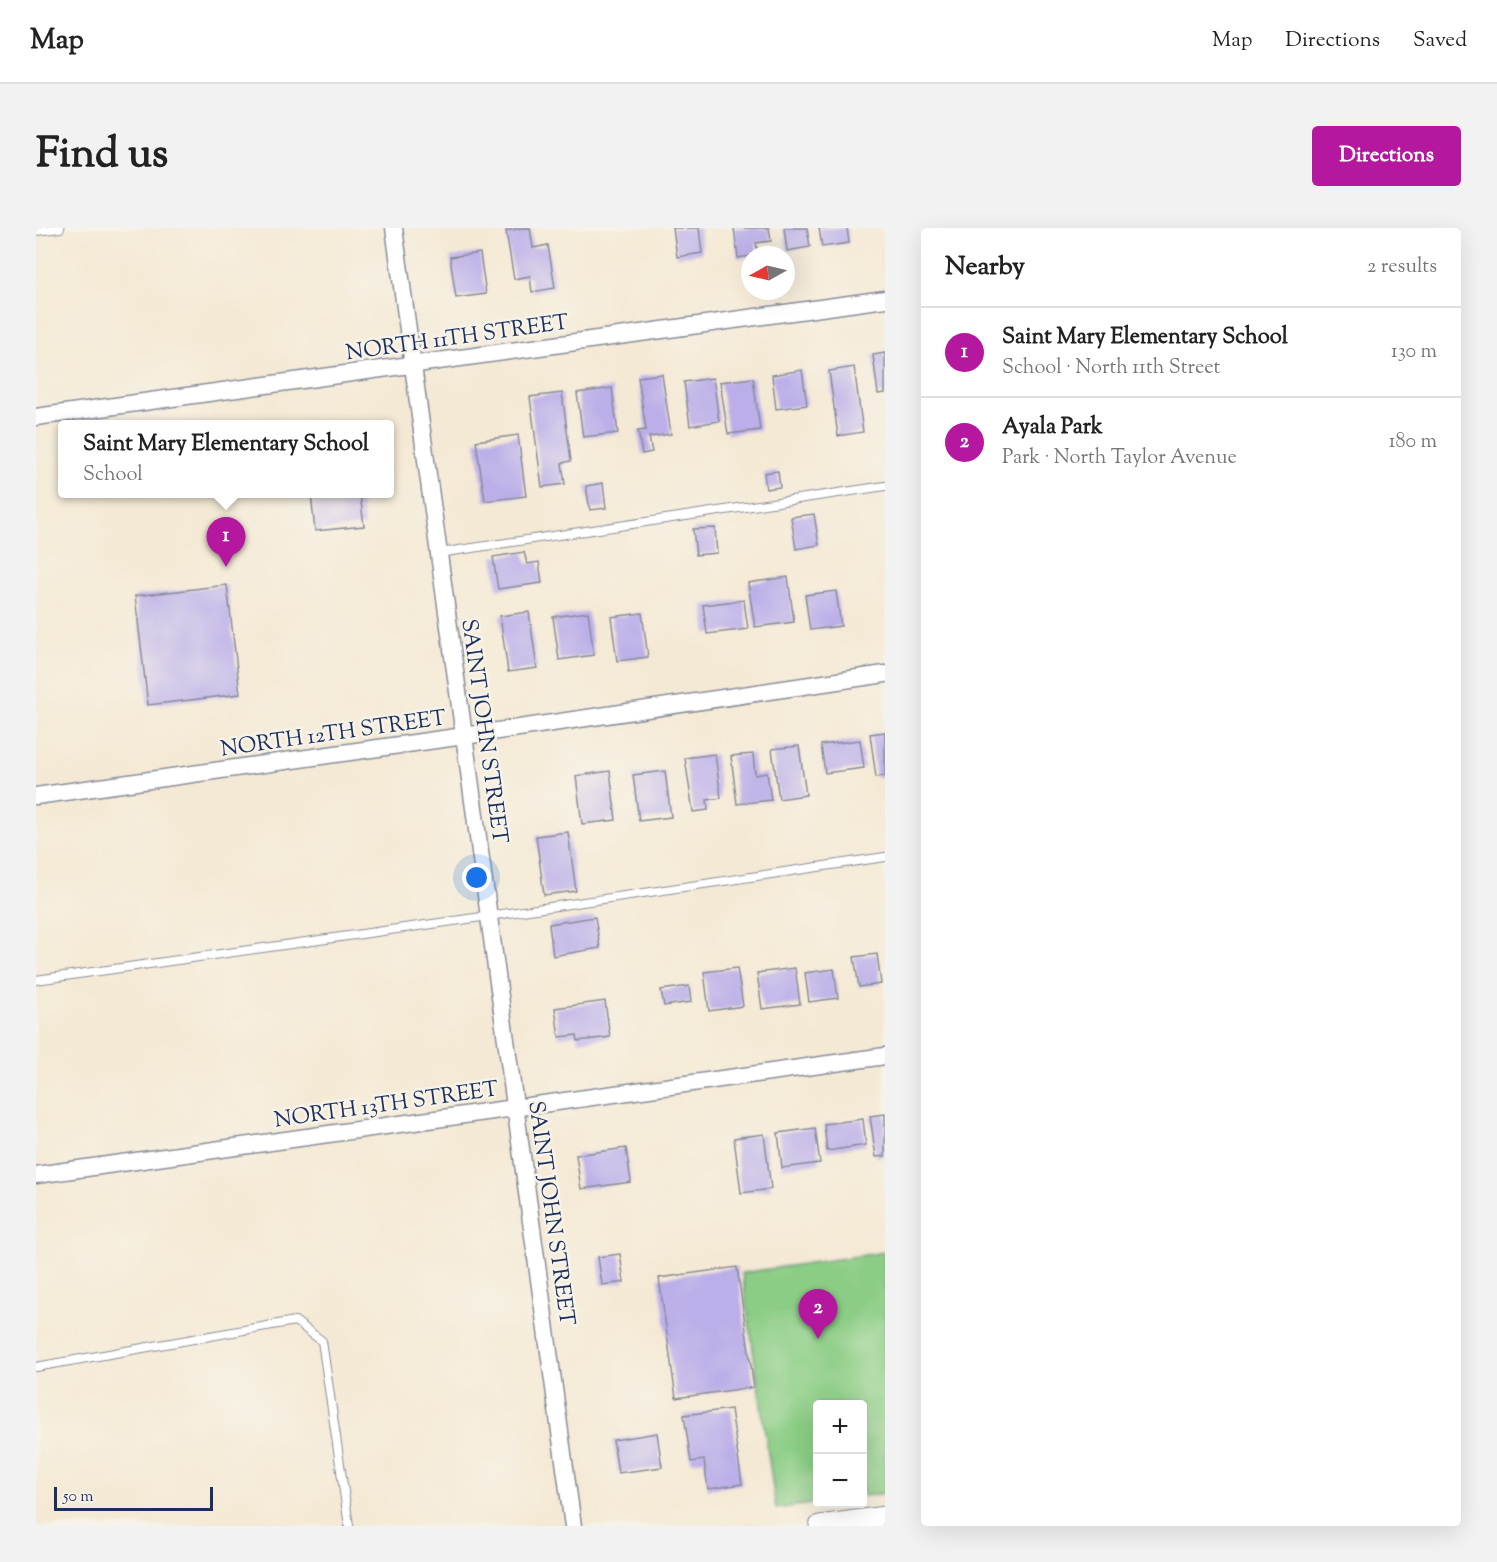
<!DOCTYPE html>
<html lang="en">
<head>
<meta charset="utf-8">
<style>
	:root { --surface:#fff; --page:#f2f2f2; --text:#222; --muted:#767676; --line:#e0e0e0; --accent:#b5179e }
	body { margin:0; font-family:"Sorts Mill Goudy",serif; background:var(--page); color:var(--text) }
	.controls { position:absolute; right:18px; bottom:18px; display:grid; overflow:hidden; border-radius:6px; box-shadow:0 6px 24px #0002 }
	.controls button { width:54px; height:54px; display:grid; place-items:center; padding:0; border:0; border-bottom:2px solid var(--line); background:var(--surface); color:var(--text); font:30px sans-serif }
	.compass { position:absolute; left:705px; top:18px; width:54px; height:54px; border-radius:50%; background:var(--surface); box-shadow:0 6px 24px #0002; rotate:262deg }
	.scale { position:absolute; left:18px; bottom:15px; width:159px; box-sizing:border-box; padding-left:6px; border:3px solid #1b2f5e; border-top:0; font-size:16px; line-height:21px; white-space:nowrap; color:#1b2f5e; -webkit-text-stroke:4px #f7f3e8; paint-order:stroke }
	.you { position:absolute; left:441px; top:650px; width:21px; height:21px; margin:-15px; border:4px solid #fff; border-radius:50%; background:#1a73e8; box-shadow:0 0 0 9px #1a73e833 }
	.badge { display:grid; place-items:center; width:39px; height:39px; border-radius:50%; background:var(--accent); color:#fff; font-size:20px; font-weight:700 }
	.pin { position:absolute; translate:-50% -50px; filter:drop-shadow(0 2px 3px #0008) }
	.pin::after { content:''; position:absolute; top:32px; width:21px; height:18px; background:inherit; clip-path:polygon(0 0,100% 0,50% 100%) }
	.popup { position:absolute; left:22px; top:192px; width:336px; height:78px; box-sizing:border-box; display:grid; place-content:center; border-radius:6px; background:var(--surface); filter:drop-shadow(0 2px 4px #0005); font-size:20px; white-space:nowrap; color:var(--muted) }
	.popup b { font-size:22px; color:var(--text) }
	.popup::after { content:''; position:absolute; left:50%; top:100%; margin-left:-12px; border:12px solid transparent; border-top-color:var(--surface) }
	.list { margin:0; padding:0; list-style:none }
	h2 { display:flex; justify-content:space-between; align-items:center; height:78px; margin:0; padding:0 24px; font-size:26px }
	h2 small { font-size:20px; font-weight:400; color:var(--muted) }
	.list li { display:grid; grid-template-columns:39px 1fr auto; gap:18px; align-items:center; box-sizing:border-box; height:90px; padding:0 24px; border-top:2px solid var(--line) }
	.list b { display:block; font-size:22px; white-space:nowrap }
	.list p { margin:0; font-size:20px; white-space:nowrap; color:var(--muted) }
	.list em { font-size:20px; font-style:normal; color:var(--muted) }
	.map { position:relative; flex:none; width:849px; height:1298px; overflow:hidden; border-radius:6px }
	header { display:flex; align-items:center; gap:36px; box-sizing:border-box; height:84px; padding:0 30px; background:var(--surface); border-bottom:2px solid var(--line) }
	header strong { font-size:28px }
	nav { display:flex; gap:33px; margin-inline-start:auto; font-size:21px }
	.intro { display:flex; align-items:center; justify-content:space-between; box-sizing:border-box; height:144px; padding:0 36px }
	h1 { margin:0; font-size:42px }
	.button { padding:15px 27px; border-radius:6px; background:var(--accent); color:#fff; font-size:21px; font-weight:700 }
	main { display:flex; gap:36px; padding:0 36px }
	aside { flex:1; background:var(--surface); border-radius:6px; box-shadow:0 6px 24px #0002 }
	.map>svg:first-child { display:block }
	.green { fill:#8bcd85; stroke:#537e72; stroke-width:1.5 }
	.building { fill:#bbaee9 }
	.lines { fill:none; stroke-linecap:round; stroke-linejoin:round }
	.service-casing { stroke:#888c99; stroke-width:10 }
	.minor-casing { stroke:#888c99; stroke-width:19 }
	.tertiary-casing { stroke:#888c99; stroke-width:23 }
	.service { stroke:#fff; stroke-width:8 }
	.minor { stroke:#fff; stroke-width:16 }
	.tertiary { stroke:#fff; stroke-width:21 }
	.labels { text-anchor:middle; stroke-width:5; stroke-linejoin:round; paint-order:stroke }
	.street-label { font-size:22px; fill:#1b2f5e; stroke:#f7f3e8 }
</style>
</head>
<body>
<header>
<strong>Map</strong>
<nav><a>Map</a><a>Directions</a><a>Saved</a></nav>
</header>
<div class="intro"><h1>Find us</h1><a class="button">Directions</a></div>
<main>
<div class="map">
<svg width="849" height="1298" viewBox="0 0 849 1298">
	<rect width="100%" height="100%" fill="#f7f3e8"/>
	<filter id="ink" filterUnits="userSpaceOnUse"><feTurbulence type="fractalNoise" baseFrequency=".0167" numOctaves="2"/><feDisplacementMap in="SourceGraphic" scale="12" xChannelSelector="R" yChannelSelector="G"/><feConvolveMatrix kernelMatrix="1 2 1 2 8 2 1 2 1" color-interpolation-filters="sRGB"/></filter>
	<filter id="wash" filterUnits="userSpaceOnUse"><feTurbulence type="fractalNoise" baseFrequency=".008" numOctaves="4" result="noise"/><feDisplacementMap in="SourceGraphic" scale="24" xChannelSelector="R" yChannelSelector="G"/><feGaussianBlur stdDeviation="1.35" result="paint"/><feColorMatrix in="noise" values="0 0 0 0 0 0 0 0 0 0 0 0 0 0 0 0 0 1.4 0 .05"/><feComposite in="paint" operator="in"/></filter>
	<g filter="url(#wash)">
		<rect width="100%" height="100%" fill="#f4e9d4"/>
		<!-- green -->
		<path class="green" d="M849,1024V1265L827,1268L826,1176H782L781,1275L740,1281L706,1045Z"/>
		<g id="blocks">
			<!-- building -->
			<path class="building" d="M487,0H494L497,20L512,17L519,60L496,64L494,48L478,51L470,3Z
				M637,0H663L666,25L641,29Z
				M698,0H733L735,13L720,15L722,27L702,30Z
				M748,0H771L774,19L751,23Z
				M783,0H811L813,15L786,19Z
				M444,25L450,66L420,70L414,29Z
				M849,125V165L842,166L837,127Z
				M818,139L827,204L802,208L793,143Z
				M766,142L771,177L740,181L736,147Z
				M626,146L635,206L613,209L616,224L606,226L602,203L610,202L602,149Z
				M677,150L683,193L654,198L648,154Z
				M717,150L724,202L692,206L684,154Z
				M576,160L582,205L547,209L541,165Z
				M526,165L535,233L526,235L529,256L506,259L494,169Z
				M482,207L490,268L449,273L440,213Z
				M742,243L744,259L730,261L728,245Z
				M567,255L570,280L554,282L550,258Z
				M275,266H324L328,298L279,303Z
				M778,286L783,317L760,321L755,289Z
				M679,300L681,325L660,327L657,301Z
				M488,324L491,336L503,334L506,355L462,361L457,329Z
				M752,349L758,394L719,399L712,355Z
				M191,357L204,466L112,477L99,368Z
				M800,363L805,398L774,402L769,367Z
				M708,372L712,401L671,406L667,377Z
				M493,384L501,440L472,444L464,388Z
				M552,384L558,427L523,432L517,389Z
				M606,385L612,429L581,433L575,389Z
				M849,504V548L840,549L834,506Z
				M824,512L828,540L789,545L785,517Z
				M763,518L770,567L743,571L736,521Z
				M679,526L685,570L671,572L672,582L657,584L649,530Z
				M717,526L719,547L731,545L735,572L701,576L695,528Z
				M574,543L580,592L546,596L540,548Z
				M629,543L635,589L603,593L597,547Z
				M532,604L540,663L508,667L500,608Z
				M559,689L564,720L517,728L513,696Z
				M841,726L845,756L823,759L818,729Z
				M701,740L707,778L673,783L668,744Z
				M759,740L764,776L726,781L721,745Z
				M798,741L802,770L773,774L769,745Z
				M653,758L655,774L628,778L625,762Z
				M569,773L574,809L542,813L541,807L523,809L519,780Z
				M849,886V928L840,929L834,888Z
				M827,891L830,917L791,923L788,896Z
				M779,900L784,935L746,940L742,905Z
				M728,906L735,961L705,965L698,910Z
				M590,920L595,954L545,961L540,927Z
				M584,1026L588,1054L566,1057L562,1029Z
				M701,1039L718,1159L640,1170L623,1050Z
				M695,1181L706,1256L672,1261L668,1232L655,1234L648,1187Z
				M621,1205L626,1239L582,1245L577,1212Z"/>
		</g>
	</g>
	<g filter="url(#ink)">
		<use href="#blocks" fill-opacity="0" stroke="#888c99" stroke-width="1.5"/>
		<g class="lines">
			<defs>
				<path id="service" d="M0,3L24,0
					M403,325L849,258
					M0,752L453,688L849,629
					M0,1139L259,1093L286,1113L313,1298"/>
				<path id="minor" d="M358,0L537,1298
					M0,189L849,71
					M0,568L428,508L849,446
					M0,947L849,828"/>
				<path id="tertiary" d="M784,1298L849,1289"/>
			</defs>
			<!-- service casing -->
			<use href="#service" class="service-casing"/>
			<!-- minor casing -->
			<use href="#minor" class="minor-casing"/>
			<!-- tertiary casing -->
			<use href="#tertiary" class="tertiary-casing"/>
			<!-- service -->
			<use href="#service" class="service"/>
			<!-- minor -->
			<use href="#minor" class="minor"/>
			<!-- tertiary -->
			<use href="#tertiary" class="tertiary"/>
		</g>
	</g>
	<g class="labels">
		<!-- street labels -->
		<g class="street-label">
			<text transform="translate(421 108) rotate(-8)" y="8">NORTH 11TH STREET</text>
			<text transform="translate(450 503) rotate(82)" y="8">SAINT JOHN STREET</text>
			<text transform="translate(297 504) rotate(-8)" y="8">NORTH 12TH STREET</text>
			<text transform="translate(350 875) rotate(-8)" y="8">NORTH 13TH STREET</text>
			<text transform="translate(517 985) rotate(82)" y="8">SAINT JOHN STREET</text>
		</g>
	</g>
</svg>
<div class="controls">
<button>+</button>
<button>−</button>
</div>
<svg class="compass" viewBox="-18 -18 36 36"><path d="M0-13l5 13h-10z" fill="#e53935"/><path d="M0 13l5-13h-10z" fill="#767676"/></svg>
<div class="scale">50 m</div>
<div class="you"></div>
<div class="pin badge" style="left:190px;top:339px">1</div>
<div class="popup"><b>Saint Mary Elementary School</b>School</div>
<div class="pin badge" style="left:782px;top:1111px">2</div>
</div>
<aside>
<h2>Nearby<small>2 results</small></h2>
<ul class="list">
<li><span class="badge">1</span><div><b>Saint Mary Elementary School</b><p>School · North 11th Street</p></div><em>130 m</em></li>
<li><span class="badge">2</span><div><b>Ayala Park</b><p>Park · North Taylor Avenue</p></div><em>180 m</em></li>
</ul>
</aside>
</main>
</body>
</html>
